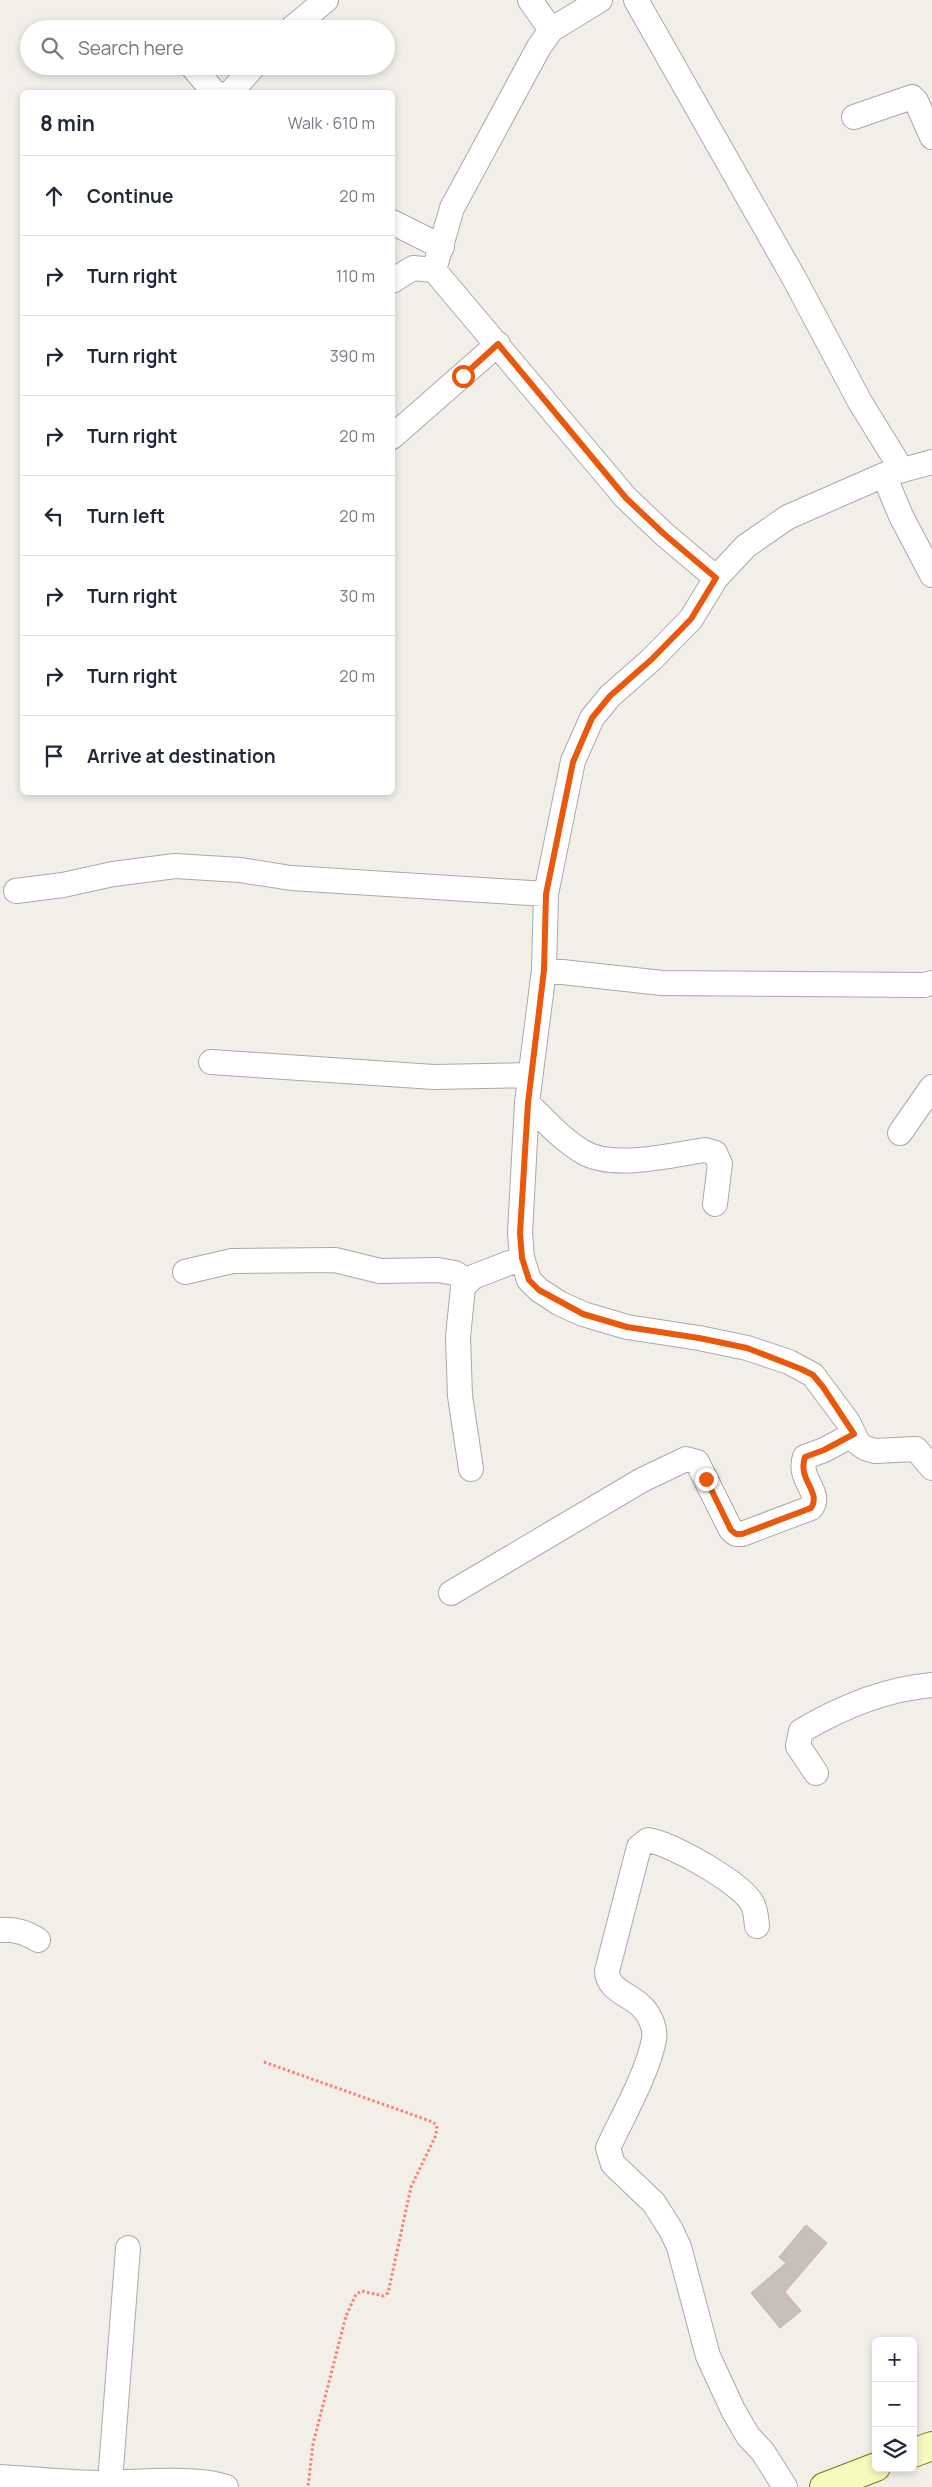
<!DOCTYPE html>
<html lang="en">
<head>
<meta charset="utf-8">
<style>
	:root { --surface:#fff; --page:#f2f2f3; --text:#1f2937; --muted:#747a83; --line:#e0e1e3 }
	body { margin:0; font-family:Manrope,sans-serif; background:var(--page); color:var(--text) }
	.controls { position:absolute; right:15px; bottom:15px; display:grid; overflow:hidden; border-radius:8px; box-shadow:0 2px 8px #0003 }
	.controls button { width:45px; height:45px; display:grid; place-items:center; padding:0; border:0; border-bottom:1px solid var(--line); background:var(--surface); color:var(--text); font:25px sans-serif }
	.stop { position:absolute; width:15px; height:15px; margin:-11px; border:4px solid #ea580c; border-radius:50%; background:#fff }
	.stop.end { background:#ea580c; border-color:#fff; box-shadow:0 1px 5px #0008 }
	.list { margin:0; padding:0; list-style:none }
	h2 { display:flex; justify-content:space-between; align-items:center; height:65px; margin:0; padding:0 20px; font-size:21px }
	h2 small { font-size:16px; font-weight:400; color:var(--muted) }
	.list li { display:grid; grid-template-columns:32px 1fr auto; gap:15px; align-items:center; box-sizing:border-box; height:80px; padding:0 20px; border-top:1px solid var(--line) }
	.list b { display:block; font-size:19px; white-space:nowrap }
	.list em { font-size:16px; font-style:normal; color:var(--muted) }
	.icon { flex:none; width:28px; height:28px; fill:none; stroke:currentColor; stroke-width:2; stroke-linecap:round; stroke-linejoin:round }
	.map { position:relative; flex:none; width:932px; height:2487px; overflow:hidden }
	.search { position:absolute; background:var(--surface); box-shadow:0 2px 8px #0003; left:20px; top:20px; width:375px; height:55px; display:flex; align-items:center; gap:12px; box-sizing:border-box; padding:0 18px; border-radius:28px; color:var(--muted); font-size:19px }
	.panel { position:absolute; background:var(--surface); box-shadow:0 2px 8px #0003; left:20px; top:90px; width:375px; height:705px; border-radius:8px }
	.map>svg:first-child { display:block }
	.building { fill:#c7bfb8; stroke:#c4b6ab }
	.lines { fill:none; stroke-linecap:round; stroke-linejoin:round }
	.street-casing { stroke:#a9a9a9; stroke-width:26 }
	.secondary-casing { stroke:#707d05; stroke-width:30 }
	.path { stroke:#fa8072; stroke-width:3; stroke-dasharray:2.5 2.5; stroke-linecap:butt }
	.street { stroke:#fff; stroke-width:24 }
	.secondary { stroke:#f7fabf; stroke-width:28 }
	.route { stroke:#ea580c; stroke-width:6 }
</style>
</head>
<body>
<div class="map">
<svg width="932" height="2487" viewBox="0 0 932 2487">
	<rect width="100%" height="100%" fill="#f2efe9"/>
	<!-- building -->
	<path class="building" d="M806,2225L827,2243L785,2292L801,2311L780,2328L751,2293L786,2263L779,2257Z"/>
	<g class="lines">
		<defs>
			<path id="street" d="M530,0L551,30
				M636,0L794,278L860,402L902,470
				M291,29L326,0
				M192,66L214,92
				M231,92L254,66
				M854,117L912,97L916,101L932,137
				M392,222L442,247
				M434,270L452,208L539,47L551,30L600,0
				M392,281L413,268L434,270L626,498L664,534L716,578
				M392,437L498,344
				M932,462L884,475L788,517L746,546L716,578L691,619L652,659L610,696L592,718L573,761L546,894L544,970L527,1103L520,1233L522,1258L529,1280L539,1290L559,1303L583,1314L627,1327L699,1338L747,1348L789,1362L813,1375L848,1422L858,1443L865,1448L875,1451L916,1449L932,1468
				M884,475L901,516L932,575
				M16,891L63,885L113,874L175,866L240,870L291,878L546,894
				M544,970L662,983L924,985L932,983
				M211,1062L434,1077L530,1075
				M527,1103C545,1120 561,1139 583,1152C613,1170 671,1155 705,1150L715,1153L720,1164L715,1204
				M900,1133L932,1087
				M185,1272L232,1261L335,1260L380,1271L438,1270L455,1273L467,1281
				M471,1469L460,1396L458,1337L463,1287L473,1277L522,1258
				M451,1593L642,1480L686,1459L697,1462L731,1530L736,1534H742L811,1508C823,1492 797,1480 805,1457L824,1450L854,1434
				M816,1773L798,1746L801,1731C840,1708 886,1689 932,1685
				M757,1926C756,1918 756,1910 752,1903C740,1882 672,1844 648,1840L639,1847L607,1971C607,1989 628,1994 640,2005C649,2013 656,2027 654,2039C649,2070 622,2118 608,2148L613,2164L654,2203L671,2230L679,2247L708,2356L733,2410L748,2436L763,2452L785,2487
				M0,1930C15,1929 25,1932 38,1940
				M0,2477C32,2479 64,2482 96,2483C130,2483 197,2476 226,2487
				M110,2482L128,2248"/>
			<path id="secondary" d="M913,2453L932,2446
				M824,2487L876,2467"/>
		</defs>
		<!-- street casing -->
		<use href="#street" class="street-casing"/>
		<!-- secondary casing -->
		<use href="#secondary" class="secondary-casing"/>
		<!-- path -->
		<path class="path" d="M264,2062L433,2122L437,2126L436,2135L411,2187L388,2293L383,2296L362,2291L356,2294L346,2316L313,2444L308,2487"/>
		<!-- street -->
		<use href="#street" class="street"/>
		<!-- secondary -->
		<use href="#secondary" class="secondary"/>
	</g>
	<g class="lines">
		<!-- route -->
		<path class="route" d="M463,376L498,344L626,498L664,534L716,578L691,619L652,659L610,696L592,718L573,762L546,894L544,970L528,1103L520,1233L522,1258L529,1280L539,1290L583,1314L627,1327L699,1338L747,1348L801,1369L813,1375L823,1387L854,1434L824,1450L805,1457C797,1480 822,1492 811,1508L742,1534H736L731,1530L706,1479"/>
	</g>
</svg>
<div class="controls">
<button>+</button>
<button>−</button>
<button><svg class="icon" aria-label="layers" viewBox="0 0 24 24"><path d="M12 4l9 5-9 5-9-5zM3 14l9 5 9-5"/></svg></button>
</div>
<div class="stop" style="left:463px;top:376px"></div>
<div class="stop end" style="left:706px;top:1479px"></div>
<div class="search"><svg class="icon" aria-label="search" viewBox="0 0 24 24"><circle cx="10" cy="10" r="6"/><path d="M15 15l6 6"/></svg>Search here</div>
<section class="panel">
<h2>8 min<small>Walk · 610 m</small></h2>
<ul class="list">
<li><svg class="icon" aria-label="ahead" viewBox="0 0 24 24"><path d="M12 20V5M6 11l6-6 6 6"/></svg><div><b>Continue</b></div><em>20 m</em></li>
<li><svg class="icon" aria-label="right" viewBox="0 0 24 24"><path d="M7 20v-9h11M14 6l5 5-5 5"/></svg><div><b>Turn right</b></div><em>110 m</em></li>
<li><svg class="icon" aria-label="right" viewBox="0 0 24 24"><path d="M7 20v-9h11M14 6l5 5-5 5"/></svg><div><b>Turn right</b></div><em>390 m</em></li>
<li><svg class="icon" aria-label="right" viewBox="0 0 24 24"><path d="M7 20v-9h11M14 6l5 5-5 5"/></svg><div><b>Turn right</b></div><em>20 m</em></li>
<li><svg class="icon" aria-label="left" viewBox="0 0 24 24"><path d="M17 20v-9H6M10 6l-5 5 5 5"/></svg><div><b>Turn left</b></div><em>20 m</em></li>
<li><svg class="icon" aria-label="right" viewBox="0 0 24 24"><path d="M7 20v-9h11M14 6l5 5-5 5"/></svg><div><b>Turn right</b></div><em>30 m</em></li>
<li><svg class="icon" aria-label="right" viewBox="0 0 24 24"><path d="M7 20v-9h11M14 6l5 5-5 5"/></svg><div><b>Turn right</b></div><em>20 m</em></li>
<li><svg class="icon" aria-label="arrive" viewBox="0 0 24 24"><path d="M6 21V4h12l-3 4 3 4H6"/></svg><div><b>Arrive at destination</b></div></li>
</ul>
</section>
</div>
</body>
</html>
